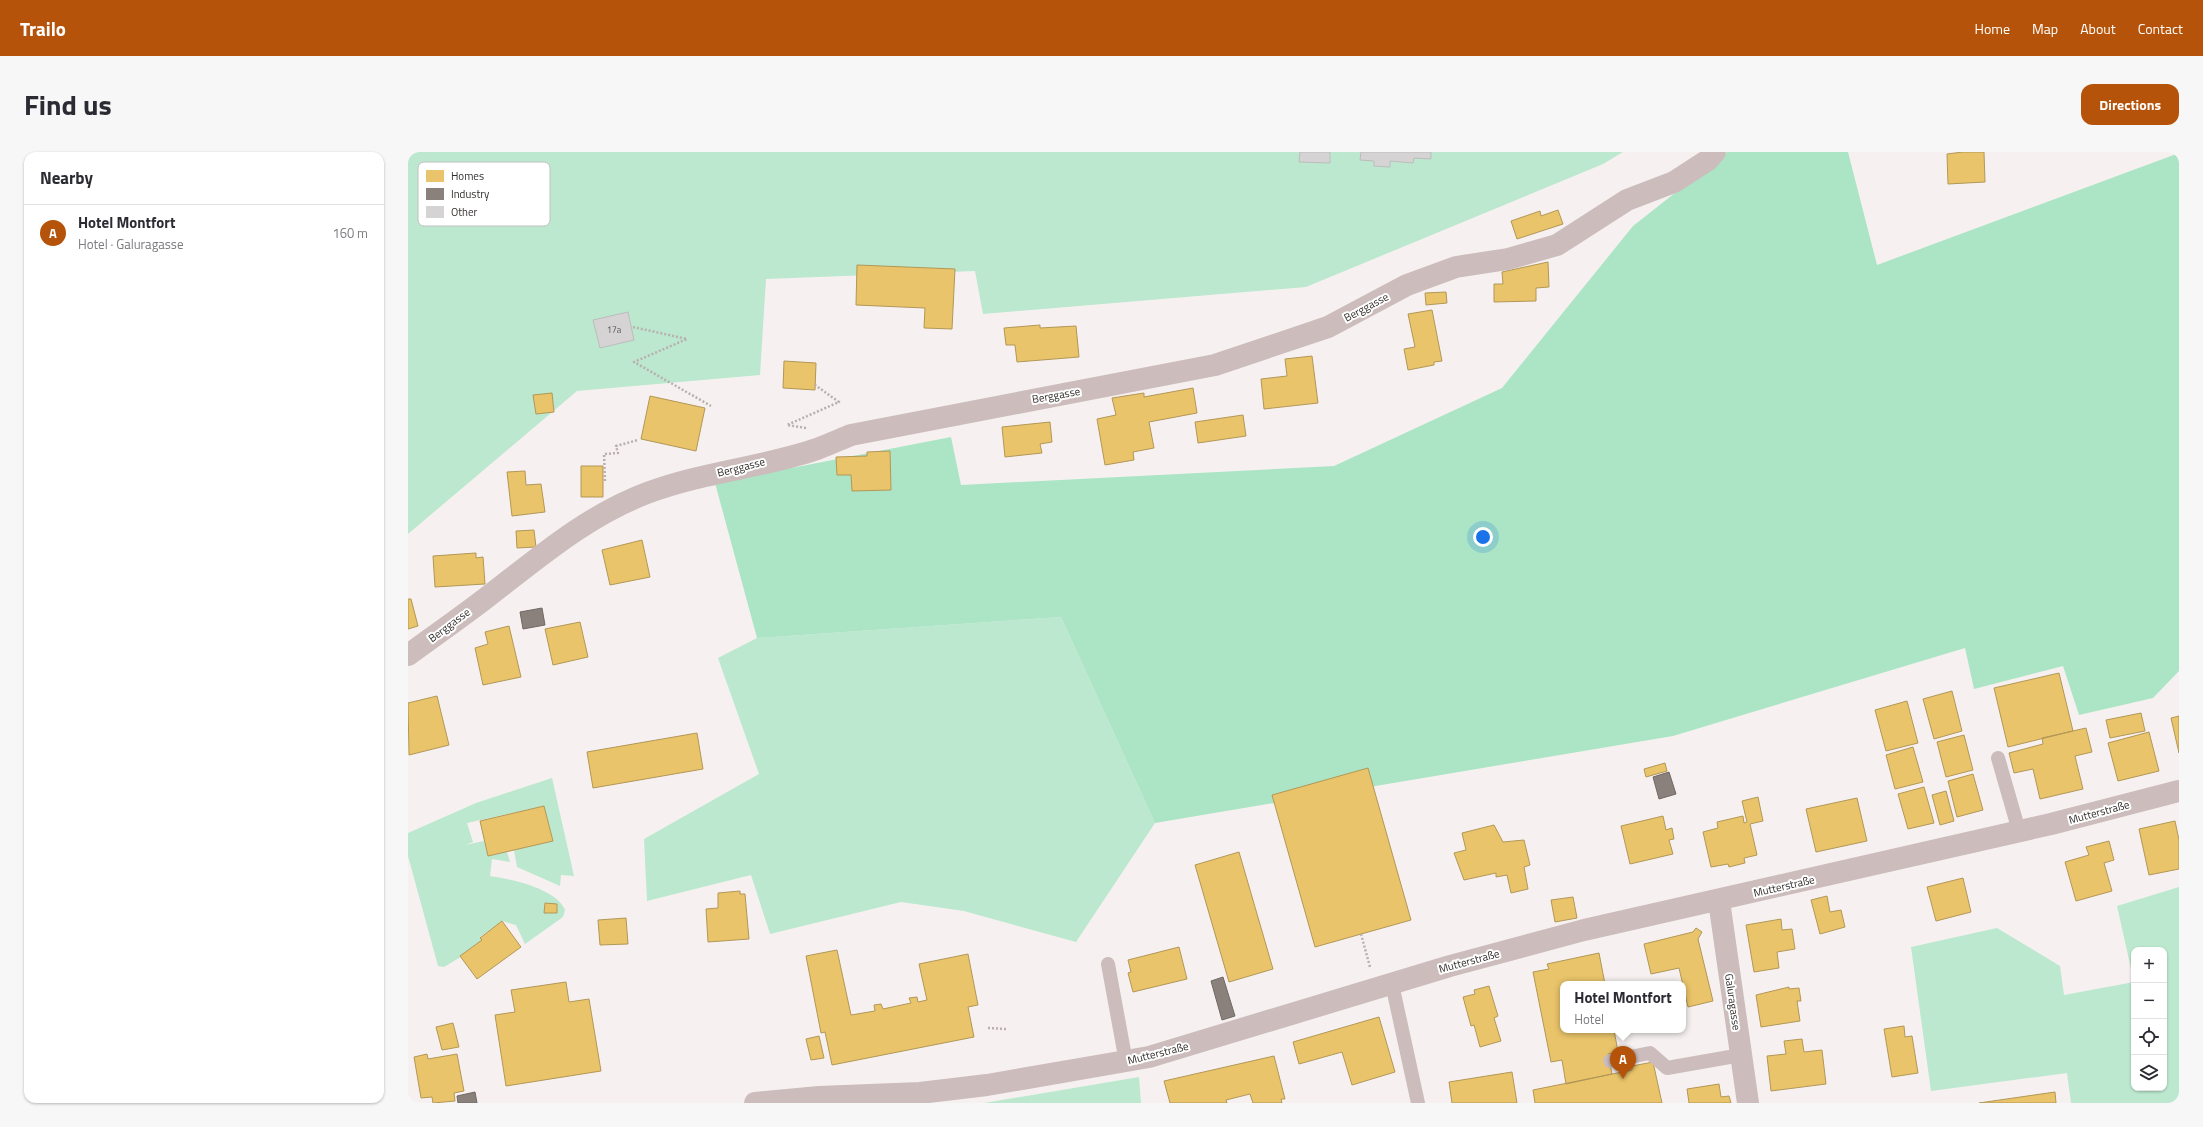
<!DOCTYPE html>
<html lang="en">
<head>
<meta charset="utf-8">
<style>
	:root { --surface:#fff; --page:#f7f7f7; --text:#2b2b33; --muted:#7c7c81; --line:#e1e1e2; --accent:#b45309 }
	body { margin:0; font-family:"Titillium Web",sans-serif; background:var(--page); color:var(--text) }
	.controls { position:absolute; right:12px; bottom:12px; display:grid; overflow:hidden; border-radius:8px; box-shadow:0 1px 3px #0004 }
	.controls button { width:36px; height:36px; display:grid; place-items:center; padding:0; border:0; border-bottom:1px solid var(--line); background:var(--surface); color:var(--text); font:20px sans-serif }
	.you { position:absolute; left:1075px; top:385px; width:14px; height:14px; margin:-10px; border:3px solid #fff; border-radius:50%; background:#1a73e8; box-shadow:0 0 0 6px #1a73e833 }
	.badge { display:grid; place-items:center; width:26px; height:26px; border-radius:50%; background:var(--accent); color:#fff; font-size:13px; font-weight:700 }
	.pin { position:absolute; translate:-50% -33px; filter:drop-shadow(0 1px 2px #0008) }
	.pin::after { content:''; position:absolute; top:21px; width:14px; height:12px; background:inherit; clip-path:polygon(0 0,100% 0,50% 100%) }
	.popup { position:absolute; left:1152px; top:829px; width:126px; height:52px; box-sizing:border-box; display:grid; place-content:center; border-radius:8px; background:var(--surface); filter:drop-shadow(0 1px 3px #0005); font-size:13px; white-space:nowrap; color:var(--muted) }
	.popup b { font-size:15px; color:var(--text) }
	.popup::after { content:''; position:absolute; left:50%; top:100%; margin-left:-8px; border:8px solid transparent; border-top-color:var(--surface) }
	.list { margin:0; padding:0; list-style:none }
	h2 { display:flex; justify-content:space-between; align-items:center; height:52px; margin:0; padding:0 16px; font-size:17px }
	h2 small { font-size:13px; font-weight:400; color:var(--muted) }
	.list li { display:grid; grid-template-columns:26px 1fr auto; gap:12px; align-items:center; box-sizing:border-box; height:56px; padding:0 16px; border-top:1px solid var(--line) }
	.list b { display:block; font-size:15px; white-space:nowrap }
	.list p { margin:0; font-size:13px; white-space:nowrap; color:var(--muted) }
	.list em { font-size:13px; font-style:normal; color:var(--muted) }
	.icon { flex:none; width:22px; height:22px; fill:none; stroke:currentColor; stroke-width:2; stroke-linecap:round; stroke-linejoin:round }
	.map { position:relative; flex:none; width:1771px; height:951px; overflow:hidden; border-radius:12px }
	header { display:flex; align-items:center; gap:24px; box-sizing:border-box; height:56px; padding:0 20px; background:var(--accent); color:#fff }
	header strong { font-size:19px }
	nav { display:flex; gap:22px; margin-inline-start:auto; font-size:14px }
	.intro { display:flex; align-items:center; justify-content:space-between; box-sizing:border-box; height:96px; padding:0 24px }
	h1 { margin:0; font-size:28px }
	.button { padding:10px 18px; border-radius:12px; background:var(--accent); color:#fff; font-size:14px; font-weight:700 }
	main { display:flex; gap:24px; padding:0 24px }
	aside { flex:1; background:var(--surface); border-radius:12px; box-shadow:0 1px 3px #0004 }
	.map>svg:first-child { display:block }
	.green { fill:#bbe8ce }
	.forest { fill:#abe5c5 }
	.homes { fill:#e9c46a; stroke:#b29757 }
	.industry { fill:#8a817c; stroke:#6f6864 }
	.building { fill:#d5d3d4; stroke:#bebcbc }
	.lines { fill:none; stroke-linecap:round; stroke-linejoin:round }
	.path { stroke:#baafae; stroke-width:2.5; stroke-dasharray:2 2; stroke-linecap:butt }
	.service { stroke:#ccbdbc; stroke-width:14 }
	.minor { stroke:#ccbdbc; stroke-width:22 }
	.labels { text-anchor:middle; stroke-width:4; stroke-linejoin:round; paint-order:stroke }
	.number-label { font-size:9px; fill:#5a5655 }
	.street-label { font-size:11px; fill:#312d2b; stroke:#fff }
	.key { fill:#fff; stroke:#c1c0bf; stroke-width:1 }
	.key-label { font-size:11px; fill:#312d2b }
</style>
</head>
<body>
<header>
<strong>Trailo</strong>
<nav><a>Home</a><a>Map</a><a>About</a><a>Contact</a></nav>
</header>
<div class="intro"><h1>Find us</h1><a class="button">Directions</a></div>
<main>
<aside>
<h2>Nearby<small></small></h2>
<ul class="list">
<li><span class="badge">A</span><div><b>Hotel Montfort</b><p>Hotel · Galuragasse</p></div><em>160 m</em></li>
</ul>
</aside>
<div class="map">
<svg width="1771" height="951" viewBox="0 0 1771 951">
	<rect width="100%" height="100%" fill="#f6f1f0"/>
	<!-- green -->
	<path class="green" d="M0,0H1215L1195,12L898,135L575,162L567,119L358,127L352,223L169,239L0,382Z
		M653,465L747,671L668,790L556,759L493,750L362,782L343,723L239,749L236,687L351,622L310,506L349,486Z
		M144,626L166,724L153,723L152,734L109,715L106,698L145,689L136,654L59,671L65,690L57,693L76,689L80,704L99,700L102,710L84,707L82,724C104,727 149,737 157,758L155,765L117,792L108,773L94,769L72,785L74,788L51,806L36,815L30,814L0,704V681L68,651Z
		M1771,735V951H1663L1659,921L1523,939L1503,795L1589,776L1652,814L1656,843L1726,830V936H1756V798H1726V830L1709,754Z
		M731,925L733,951H576Z"/>
	<!-- forest -->
	<path class="forest" d="M1319,0H1440L1469,113L1771,1V519L1745,546L1671,563L1655,514L1566,537L1557,496L1265,584L747,671L653,465L349,486L307,331L543,285L553,333L926,314L1094,236L1225,74Z"/>
	<!-- homes -->
	<path class="homes" d="M1555,0H1576L1577,30L1540,32L1539,2Z
		M1150,58L1155,72L1109,87L1103,69L1132,59L1133,64Z
		M1140,110L1141,135L1128,136V149L1086,150V132H1095L1094,120Z
		M449,113L547,117L544,177L516,176L517,156L448,153Z
		M1038,140L1039,151L1018,153L1017,141Z
		M1024,158L1034,209L1026,210V213L1000,218L996,197L1007,195L1000,162Z
		M632,173V176L668,174L671,205L609,210L607,193H598L596,176Z
		M904,204L910,251L856,257L853,227L879,224L877,207Z
		M376,209L408,211L407,238L375,236Z
		M785,236L789,261L741,270L746,296L725,300L726,308L697,313L689,267L708,263L704,246L736,241V245Z
		M144,241L146,260L128,262L125,243Z
		M242,244L297,256L288,299L233,287Z
		M835,263L838,284L790,291L787,270Z
		M642,270L644,290L632,292L634,301L597,305L594,275Z
		M482,299L483,338L444,339L443,323H429L428,305L459,304V300Z
		M173,314H195V345H173Z
		M117,319L118,333L133,332L137,360L104,364L99,320Z
		M126,378L128,395L109,396L108,379Z
		M234,388L242,425L202,433L194,398Z
		M68,401V406L75,405L77,432L27,435L25,404Z
		M0,447H3L10,474L0,477Z
		M172,470L180,505L145,513L137,477Z
		M101,474L113,525L75,533L67,496L80,492L77,480Z
		M1651,521L1665,579L1600,595L1586,536Z
		M1544,539L1554,579L1526,587L1515,547Z
		M29,544L41,593L1,603L0,551Z
		M1499,549L1510,591L1478,599L1467,558Z
		M1733,561L1737,579L1702,586L1698,568Z
		M1771,564V601L1763,566Z
		M1678,576L1684,600L1667,604L1675,637L1632,647L1625,617L1606,621L1601,601L1635,592L1634,586Z
		M1741,580L1751,619L1710,629L1700,591Z
		M289,581L295,617L185,636L179,600Z
		M1556,583L1565,618L1538,625L1529,590Z
		M1505,595L1515,630L1487,637L1478,603Z
		M1257,611L1259,619L1238,625L1236,617Z
		M960,616L1003,768L907,795L864,643Z
		M1565,622L1575,658L1549,665L1540,629Z
		M1516,635L1526,671L1500,677L1490,642Z
		M1538,639L1546,669L1532,673L1524,643Z
		M1350,645L1355,669L1342,672L1349,703L1336,706L1337,711L1321,715L1320,712L1303,715L1295,680L1310,676L1309,670L1335,664L1336,671L1339,670L1334,649Z
		M1449,646L1459,689L1408,700L1398,657Z
		M136,654L145,689L80,704L72,669Z
		M1255,664L1258,678L1264,676L1266,687L1261,688L1265,702L1222,712L1213,674Z
		M1767,669L1771,688V717L1741,723L1731,677Z
		M1086,673L1095,690L1116,688L1122,713L1116,715L1120,737L1103,741L1099,723L1088,725V721L1056,728L1046,701L1058,698L1054,681Z
		M1701,689L1706,708L1696,711L1704,739L1668,749L1657,710L1681,703L1678,695Z
		M831,700L865,817L821,830L787,713Z
		M1555,726L1563,760L1528,769L1519,735Z
		M332,739V742H337L341,787L300,790L298,757L310,756V741Z
		M1419,744L1422,760L1433,758L1437,775L1412,782L1403,748Z
		M1165,745L1169,766L1147,770L1143,748Z
		M137,751L149,752V761H136Z
		M218,766L220,792L192,793L190,768Z
		M1373,767L1374,778L1384,777L1387,797L1369,800L1371,816L1346,820L1338,773Z
		M94,769L113,795L69,827L52,804L74,788L72,786Z
		M1288,776L1294,780L1290,787L1305,849L1280,855L1271,816L1243,822L1236,792L1285,780Z
		M771,795L779,827L725,840L720,821L723,820L720,808Z
		M429,798L443,863L467,859L466,853L473,852L475,857L503,851L501,846L509,845L510,850L519,848L511,812L560,802L570,853L560,855L566,885L424,913L417,880L413,881L398,804Z
		M1191,801L1197,832H1155V878H1206L1210,900L1200,902L1204,922L1158,932L1154,908L1143,910L1125,820L1141,817L1139,812Z
		M158,830L161,850L181,847L193,919L98,934L87,863L107,860L103,838Z
		M1081,834L1090,864L1086,866L1093,889L1072,895L1066,873L1063,874L1055,845L1067,842L1066,838Z
		M1381,835V837L1391,836L1393,849H1389L1392,869L1353,875L1348,843Z
		M971,865L987,920L944,933L934,900L891,912L885,890Z
		M45,871L51,895L34,898L28,875Z
		M1496,874L1497,885L1504,884L1510,921L1484,925L1476,877Z
		M411,884L416,906L403,908L398,887Z
		M1394,887L1396,900L1414,898L1418,932L1363,939L1359,904L1378,902L1376,889Z
		M19,902L20,907L49,902L56,939L46,941L47,949L25,951L24,945L13,946L6,905Z
		M866,904L877,947H873L874,951H845L842,942L818,948L819,951H762L756,929Z
		M1245,910L1254,951H1127L1125,938L1224,918V914Z
		M1104,920L1109,951H1044L1041,930Z
		M1311,932L1313,945L1321,944L1323,951H1281L1279,937Z
		M1647,940L1648,951H1571Z"/>
	<!-- industry -->
	<path class="industry" d="M134,456L137,473L115,477L112,460Z
		M1261,620L1268,642L1251,647L1245,625Z
		M815,825L827,864L814,868L803,829Z
		M67,940L69,951H50L49,944Z"/>
	<!-- building -->
	<path class="building" d="M892,0H922V11L891,10Z
		M953,0H1023V7L1006,6L1005,11L982,9V15L966,14V9L952,8Z
		M220,160L226,188L192,196L185,168Z"/>
	<g class="lines">
		<!-- path -->
		<path class="path" d="M225,175L279,187L226,210L303,254
			M398,276L379,273L431,250L407,233
			M197,329L196,302L210,301L208,294L230,288
			M953,782L962,815
			M580,876L598,877"/>
		<!-- service -->
		<path class="service" d="M1590,606L1611,679
			M700,812L718,910
			M984,832L1010,951
			M1202,909L1242,901L1259,916L1333,903"/>
		<!-- minor -->
		<path class="minor" d="M0,503C26,484 52,466 78,446C129,407 178,364 239,341C294,320 354,316 409,297C420,293 431,288 443,283L807,213L920,175L999,133L1048,115L1100,107L1149,93L1219,48L1266,30L1300,8L1307,0
			M1311,749L1340,951
			M347,951L411,945L512,941L579,933L741,905L1042,814L1176,778L1643,672L1771,639"/>
	</g>
	<g class="labels">
		<!-- number labels -->
		<g class="number-label">
			<text x="206" y="181">17a</text>
		</g>
		<!-- street labels -->
		<g class="street-label">
			<text transform="translate(958 155) rotate(-28)" y="4">Berggasse</text>
			<text transform="translate(648 243) rotate(-10)" y="4">Berggasse</text>
			<text transform="translate(333 315) rotate(-14)" y="4">Berggasse</text>
			<text transform="translate(41 473) rotate(-37)" y="4">Berggasse</text>
			<text transform="translate(1691 660) rotate(-15)" y="4">Mutterstraße</text>
			<text transform="translate(1376 734) rotate(-13)" y="4">Mutterstraße</text>
			<text transform="translate(1061 809) rotate(-15)" y="4">Mutterstraße</text>
			<text transform="translate(1325 850) rotate(82)" y="4">Galuragasse</text>
			<text transform="translate(750 901) rotate(-14)" y="4">Mutterstraße</text>
		</g>
	</g>
	<!-- legend -->
	<rect x="10" y="10" width="132" height="64" rx="6" class="key"/>
	<rect x="18" y="18" width="18" height="12" fill="#e9c46a"/>
	<rect x="18" y="36" width="18" height="12" fill="#8a817c"/>
	<rect x="18" y="54" width="18" height="12" fill="#d5d3d4"/>
	<g class="key-label">
		<text x="43" y="28">Homes</text>
		<text x="43" y="46">Industry</text>
		<text x="43" y="64">Other</text>
	</g>
</svg>
<div class="controls">
<button>+</button>
<button>−</button>
<button><svg class="icon" aria-label="locate" viewBox="0 0 24 24"><circle cx="12" cy="12" r="6"/><path d="M12 2v4M12 18v4M2 12h4M18 12h4"/></svg></button>
<button><svg class="icon" aria-label="layers" viewBox="0 0 24 24"><path d="M12 4l9 5-9 5-9-5zM3 14l9 5 9-5"/></svg></button>
</div>
<div class="you"></div>
<div class="pin badge" style="left:1215px;top:927px">A</div>
<div class="popup"><b>Hotel Montfort</b>Hotel</div>
</div>
</main>
</body>
</html>
